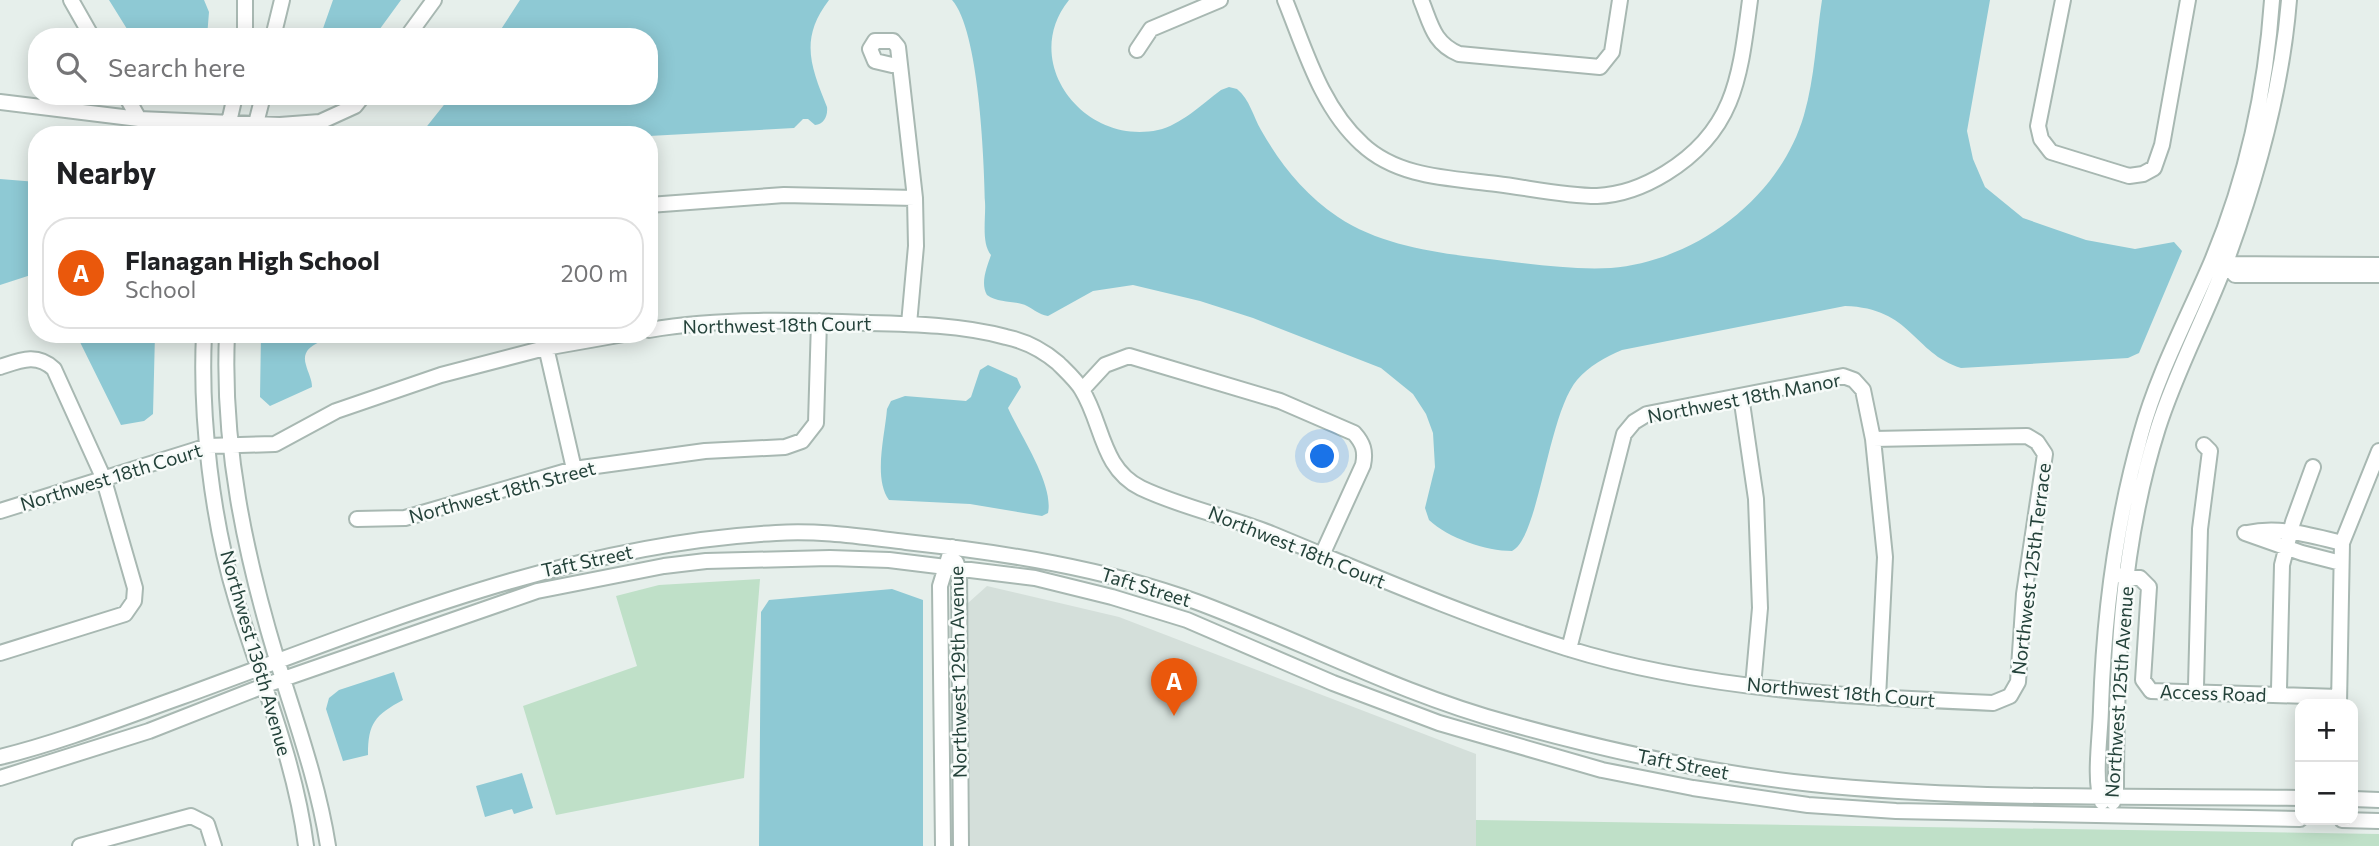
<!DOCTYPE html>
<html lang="en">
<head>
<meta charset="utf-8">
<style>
	:root { --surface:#fff; --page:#f6f6f6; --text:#202124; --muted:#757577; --line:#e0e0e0; --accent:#ea580c }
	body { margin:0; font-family:Commissioner,sans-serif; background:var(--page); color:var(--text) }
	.controls { position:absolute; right:21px; bottom:21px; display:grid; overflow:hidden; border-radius:14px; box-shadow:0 4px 18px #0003 }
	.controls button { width:63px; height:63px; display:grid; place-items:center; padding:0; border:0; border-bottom:2px solid var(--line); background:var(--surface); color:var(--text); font:35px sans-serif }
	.you { position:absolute; left:1323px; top:457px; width:24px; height:24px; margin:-18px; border:5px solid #fff; border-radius:50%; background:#1a73e8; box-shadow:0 0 0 10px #1a73e833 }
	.badge { display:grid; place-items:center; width:46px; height:46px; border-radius:50%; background:var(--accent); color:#fff; font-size:23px; font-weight:700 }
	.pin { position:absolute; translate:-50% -58px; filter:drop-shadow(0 2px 4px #0008) }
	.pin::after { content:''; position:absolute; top:37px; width:24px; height:21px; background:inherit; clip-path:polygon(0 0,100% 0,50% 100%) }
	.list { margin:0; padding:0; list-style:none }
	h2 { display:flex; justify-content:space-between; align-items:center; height:91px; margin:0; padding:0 28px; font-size:30px }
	h2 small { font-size:23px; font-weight:400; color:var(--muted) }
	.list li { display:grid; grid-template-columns:46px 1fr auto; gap:21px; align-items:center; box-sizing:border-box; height:112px; margin:0 14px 14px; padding:0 14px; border:2px solid var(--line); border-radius:28px }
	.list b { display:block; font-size:26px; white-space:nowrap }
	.list p { margin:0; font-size:23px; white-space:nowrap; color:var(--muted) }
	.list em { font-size:23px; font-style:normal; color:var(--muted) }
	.icon { flex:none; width:38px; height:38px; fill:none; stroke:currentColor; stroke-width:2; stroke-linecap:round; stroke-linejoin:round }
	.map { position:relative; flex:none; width:2379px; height:846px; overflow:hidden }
	.search { position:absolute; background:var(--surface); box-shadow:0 4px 18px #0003; left:28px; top:28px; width:630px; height:77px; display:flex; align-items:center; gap:18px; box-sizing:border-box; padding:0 24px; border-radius:28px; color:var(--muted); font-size:26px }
	.panel { position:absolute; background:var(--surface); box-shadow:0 4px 18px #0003; left:28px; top:126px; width:630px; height:217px; border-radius:28px }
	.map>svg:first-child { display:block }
	.built { fill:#d4dfda }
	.green { fill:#bfe0c8 }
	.water { fill:#8ec9d4 }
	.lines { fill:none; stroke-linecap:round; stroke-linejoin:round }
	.minor-casing { stroke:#a8b8b2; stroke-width:18 }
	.minor { stroke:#fff; stroke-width:14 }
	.labels { text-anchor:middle; stroke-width:5; stroke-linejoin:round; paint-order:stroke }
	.street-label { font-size:19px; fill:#24423a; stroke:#f7fbf9 }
</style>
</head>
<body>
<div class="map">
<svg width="2379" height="846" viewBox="0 0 2379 846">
	<rect width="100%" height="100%" fill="#e6efeb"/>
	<!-- built -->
	<path class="built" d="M987,586L1119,617L1476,754V846H970L968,603Z"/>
	<!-- green -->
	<path class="green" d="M760,579L744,778L556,815L523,706L637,666L616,596L659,585Z
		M1476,820L2379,834V846H1476Z"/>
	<!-- water -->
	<path class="water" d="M109,0H204L209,12L207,37H132Z
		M333,0H401L374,37H320Z
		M520,0H829C799,39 811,67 827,107C828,116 824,124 815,125L808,119H803L794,128L649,136L420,135L451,96H649V37H496Z
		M952,0H1069C1019,62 1084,146 1158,130C1181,125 1202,104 1221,90L1229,87L1237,89C1250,100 1253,116 1261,130C1281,165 1304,194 1338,217C1386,249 1448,254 1505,261C1539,265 1577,270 1611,268C1696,261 1780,198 1804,115C1815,77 1816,38 1822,0H1990L1967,131L1973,159L1985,187L2023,218L2086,240L2135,249L2174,242L2182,251L2139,353L2128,358L1961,368C1913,353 1912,308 1845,306L1622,350C1605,357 1589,366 1577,380C1548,414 1539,538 1512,551C1486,551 1448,538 1429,520L1425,508L1435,467L1433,433L1426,414L1413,394L1381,368L1253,318L1200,301L1133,285L1093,291L1048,316C1038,314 1035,310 1027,306C1016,300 999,304 987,295C980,283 987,267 991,255C981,243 986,218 985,202C984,158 979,30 952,0Z
		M0,179L37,182V273L0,285Z
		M76,334H155L153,414L144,421L121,425Z
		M261,334H342C327,340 299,344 306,365C308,373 312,379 312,387L270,406L260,397Z
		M988,365L1017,378L1021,387L1008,408C1020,435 1054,484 1048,513L1042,516L970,504L889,500C873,478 885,435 887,409L891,401L905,396L966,401L971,397L980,370Z
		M892,589L923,600V846H759L761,612L769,600Z
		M394,672L403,700C375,715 368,723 368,755L343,761L326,709L329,698L339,690Z
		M522,773L533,808L514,814L512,809L485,817L476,786Z"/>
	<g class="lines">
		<defs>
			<path id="minor" d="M71,0L92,37
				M1285,0C1305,49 1321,107 1362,144C1398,178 1451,178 1497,184C1529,188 1565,196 1597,196C1623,195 1645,186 1666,173C1736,130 1740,75 1750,0
				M1421,0C1431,24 1433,43 1459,54L1600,67L1612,52L1620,0
				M2063,0L2038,126L2041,139L2051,152L2129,176L2143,174L2154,168L2162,145L2188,0
				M245,37V0
				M273,37L282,0
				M407,37L434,0
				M1137,50L1151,29L1220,0
				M899,62L892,65L875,61L870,49L875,41H893L898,47L915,198L916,246L909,324
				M126,96L139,119
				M0,102L139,119L280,125L320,122L355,106L363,96
				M226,135L235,96
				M253,135L263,96
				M649,205L784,195L915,198
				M2225,264L2235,275H2379
				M2225,264L2379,265
				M649,330C720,318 796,320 868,323C914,324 962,325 1006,337C1025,341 1044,351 1058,363C1066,371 1077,381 1082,390C1103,424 1101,468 1141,488C1183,508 1230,517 1272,534C1369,574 1465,616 1566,648C1700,690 1853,697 1993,703L2010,696L2018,682L2024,594L2045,454L2037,442L2027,436L1873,439
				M204,334C200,417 212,520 236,599C261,681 295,760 306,846
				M227,334C222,446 245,554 277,660C296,722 318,782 328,846
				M543,334L574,469
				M0,367C21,360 37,353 54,369L103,477L135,588L134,601L125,614L0,653
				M1082,390L1105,365L1129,356L1280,401L1354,433C1363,443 1366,451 1363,465L1322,555
				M1741,396L1756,499L1760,608L1753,686
				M0,511L208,446L275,444L336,411L441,375L545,348L624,334
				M357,519L405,518L574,469L705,451L785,447L802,441L816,423L819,321
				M2245,533L2302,553L2341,563
				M2247,533C2279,526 2310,535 2342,543
				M956,562L959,570L961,846
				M2117,575L2140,578L2149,587L2143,680L2151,691L2339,697
				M1569,649L1624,434L1634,422L1647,414L1843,376L1854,380L1863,390L1873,439L1885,557L1878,698
				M2196,686L2200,529L2210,451L2204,445
				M2279,689L2282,565L2293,522L2313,467
				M2339,704L2342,543L2379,451
				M0,757C61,742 122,718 181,697C375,626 567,544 776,533C820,530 863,537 906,542C1006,553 1103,568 1197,602C1302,641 1400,694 1508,723C1608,751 1709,773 1812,784C1973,801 2138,795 2300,798
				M0,778L149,731L266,685L537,591L664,566L706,561L830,558L889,560L1035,578L1112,597L1187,620L1333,683L1439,723L1602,770L1693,788L1808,805L1896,811L2300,819
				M2353,799L2379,800
				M2102,802C2093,780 2101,732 2101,707C2104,616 2116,522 2141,434C2157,375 2187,319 2211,263C2246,180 2266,89 2272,0
				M2113,802L2116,795C2116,671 2120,548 2158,428C2176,371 2205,318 2226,262C2257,178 2282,89 2289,0
				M2342,820L2379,821
				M80,846L191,816L207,824L214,846
				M943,846L940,586L952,547"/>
		</defs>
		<!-- minor casing -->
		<use href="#minor" class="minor-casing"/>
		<!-- minor -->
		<use href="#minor" class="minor"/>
	</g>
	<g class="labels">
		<!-- street labels -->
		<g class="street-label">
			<text transform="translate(777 325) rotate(-1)" y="7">Northwest 18th Court</text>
			<text transform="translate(1744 398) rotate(-11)" y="7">Northwest 18th Manor</text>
			<text transform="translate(111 477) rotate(-17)" y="7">Northwest 18th Court</text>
			<text transform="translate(502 492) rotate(-15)" y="7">Northwest 18th Street</text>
			<text transform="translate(1297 547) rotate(22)" y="7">Northwest 18th Court</text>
			<text transform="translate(587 561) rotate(-12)" y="7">Taft Street</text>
			<text transform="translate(2031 569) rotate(-83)" y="7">Northwest 125th Terrace</text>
			<text transform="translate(1146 587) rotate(17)" y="7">Taft Street</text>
			<text transform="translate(256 653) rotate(74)" y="7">Northwest 136th Avenue</text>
			<text transform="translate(958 672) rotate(-91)" y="7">Northwest 129th Avenue</text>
			<text transform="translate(1841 692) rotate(5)" y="7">Northwest 18th Court</text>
			<text transform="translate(2119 692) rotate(-86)" y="7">Northwest 125th Avenue</text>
			<text transform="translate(2213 693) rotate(2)" y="7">Access Road</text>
			<text transform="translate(1683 764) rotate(11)" y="7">Taft Street</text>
		</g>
	</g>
</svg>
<div class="controls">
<button>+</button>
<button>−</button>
</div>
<div class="you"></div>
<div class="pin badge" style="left:1174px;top:716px">A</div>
<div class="search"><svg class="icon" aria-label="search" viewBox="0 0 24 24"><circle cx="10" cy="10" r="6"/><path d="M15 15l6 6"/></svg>Search here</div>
<section class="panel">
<h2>Nearby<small></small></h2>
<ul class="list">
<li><span class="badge">A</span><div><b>Flanagan High School</b><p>School</p></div><em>200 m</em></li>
</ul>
</section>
</div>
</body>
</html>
